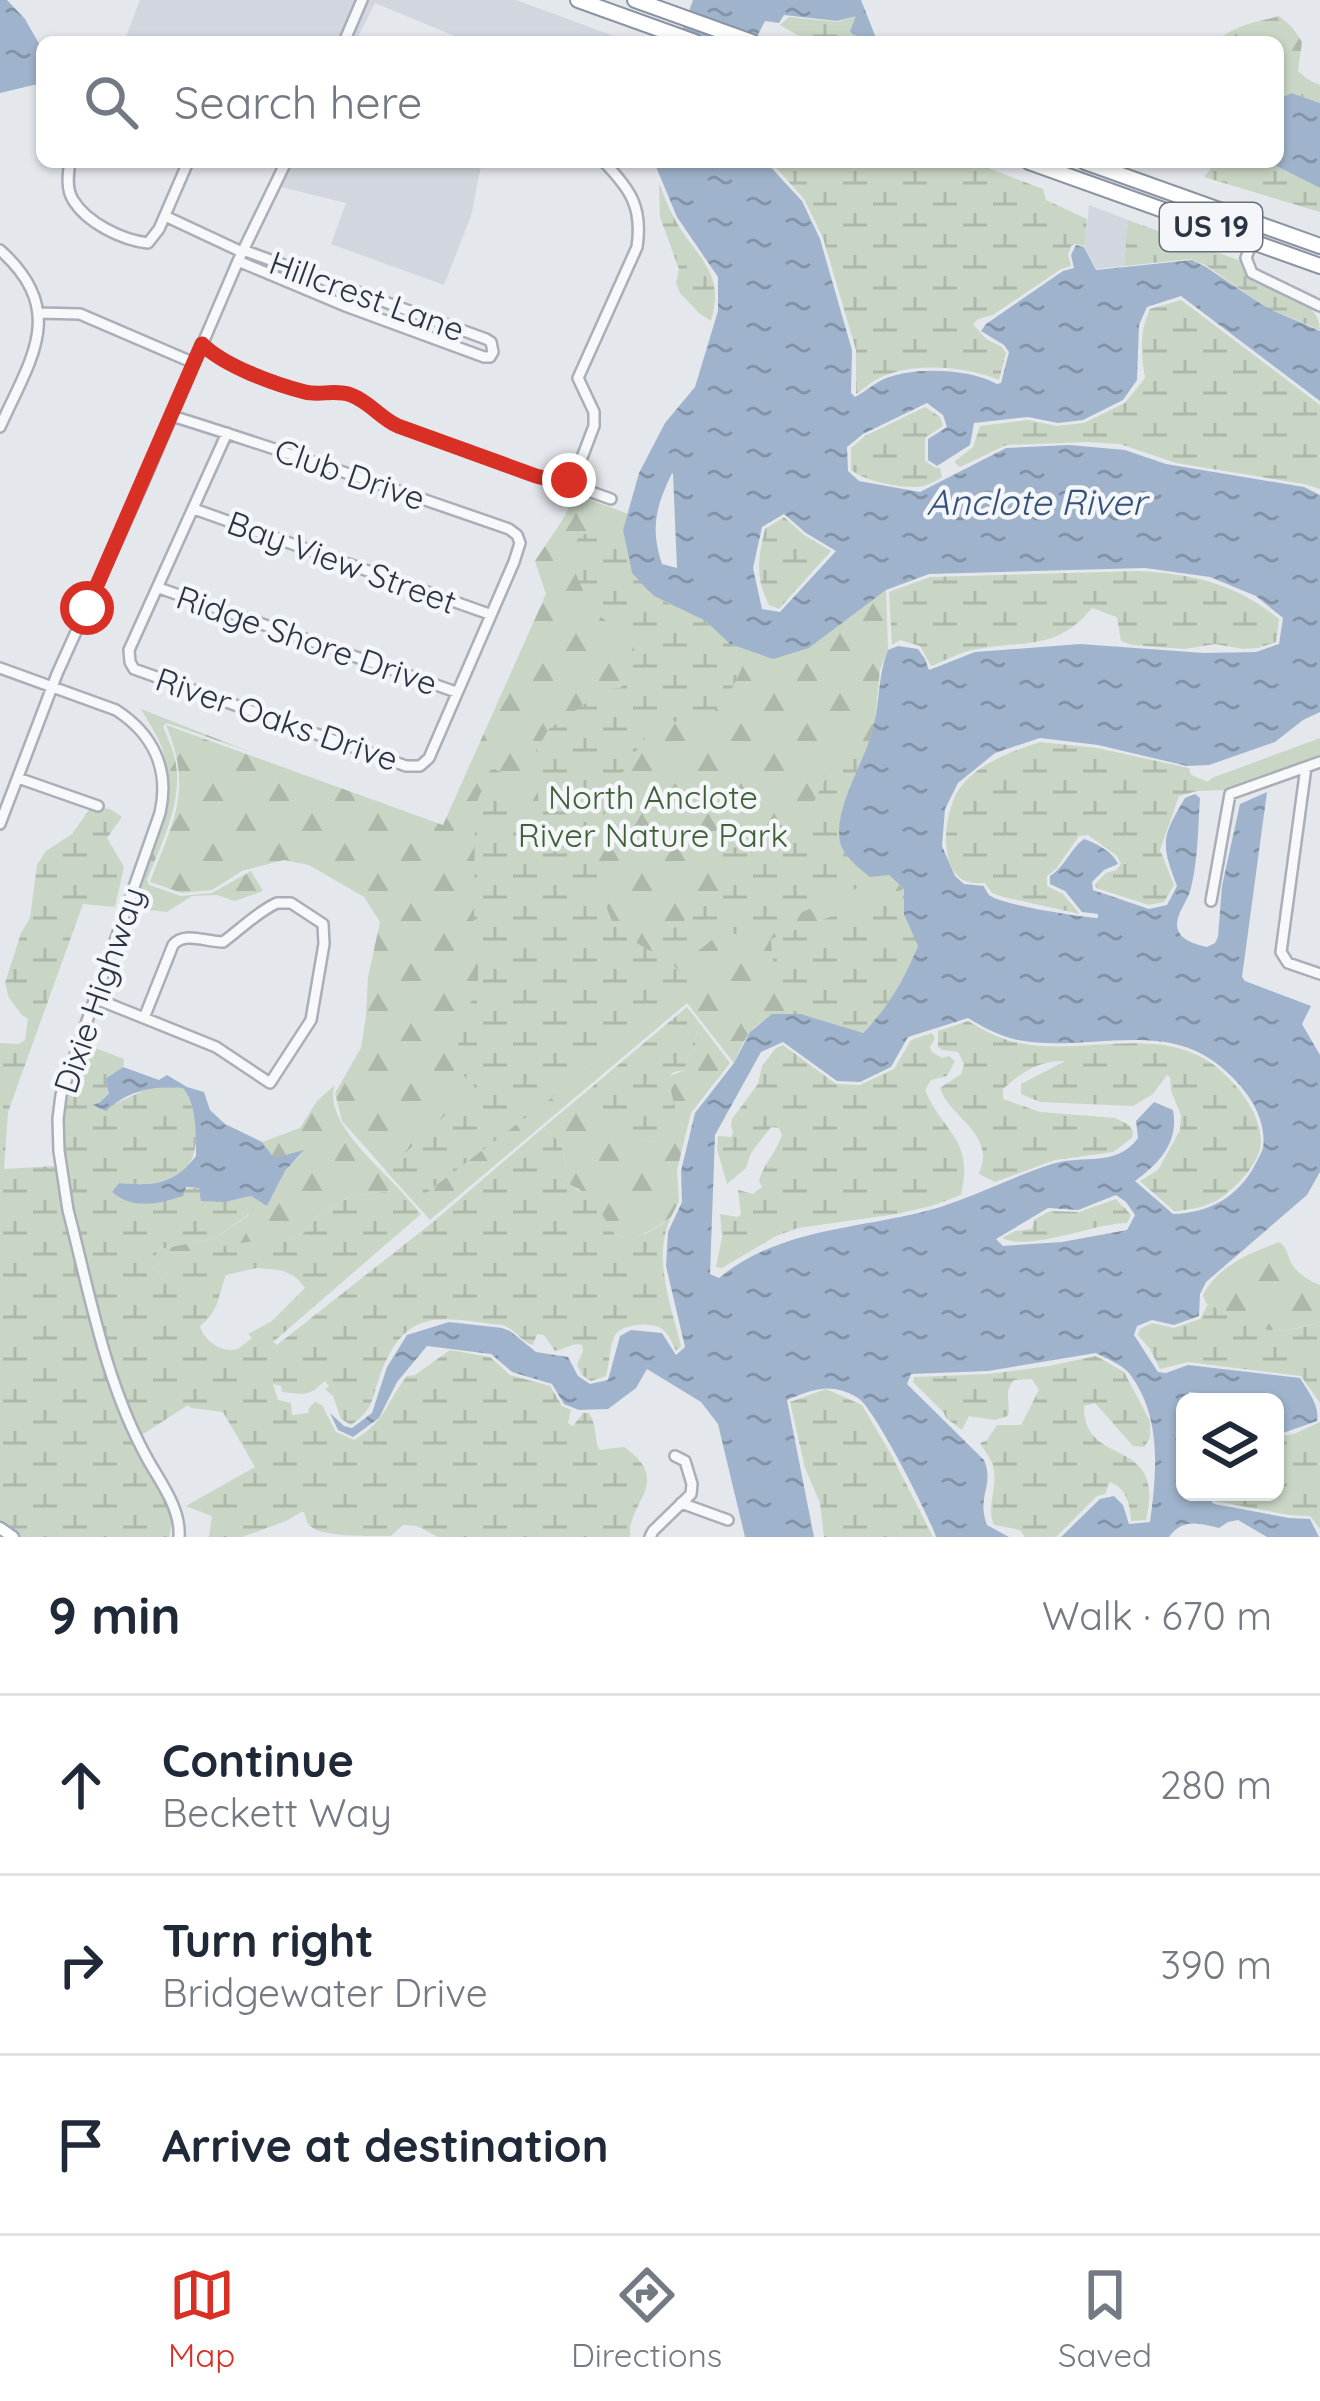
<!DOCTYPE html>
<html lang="en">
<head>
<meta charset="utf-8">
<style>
	:root { --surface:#fff; --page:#f6f6f7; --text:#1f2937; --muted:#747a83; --line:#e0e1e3; --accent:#d93025 }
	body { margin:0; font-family:Quicksand,sans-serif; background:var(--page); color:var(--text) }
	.controls { position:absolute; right:36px; bottom:36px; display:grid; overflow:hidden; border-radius:18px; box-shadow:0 3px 9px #0004 }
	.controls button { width:108px; height:108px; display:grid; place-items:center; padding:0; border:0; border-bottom:3px solid var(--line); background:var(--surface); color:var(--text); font:60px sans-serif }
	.stop { position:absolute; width:36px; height:36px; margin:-27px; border:9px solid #d93025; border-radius:50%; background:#fff }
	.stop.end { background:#d93025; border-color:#fff; box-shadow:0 3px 12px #0008 }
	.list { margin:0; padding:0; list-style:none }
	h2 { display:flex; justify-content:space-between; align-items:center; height:156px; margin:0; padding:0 48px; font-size:51px }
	h2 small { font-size:39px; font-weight:400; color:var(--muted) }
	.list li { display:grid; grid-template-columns:78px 1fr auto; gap:36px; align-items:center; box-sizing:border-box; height:180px; padding:0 48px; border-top:3px solid var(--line) }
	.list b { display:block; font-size:45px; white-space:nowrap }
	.list p { margin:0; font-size:39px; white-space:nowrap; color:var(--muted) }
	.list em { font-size:39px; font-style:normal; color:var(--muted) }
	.icon { flex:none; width:66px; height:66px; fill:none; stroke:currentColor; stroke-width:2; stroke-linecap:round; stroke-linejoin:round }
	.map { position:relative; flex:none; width:1320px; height:1537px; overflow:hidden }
	.search { position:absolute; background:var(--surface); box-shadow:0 3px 9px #0004; left:36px; right:36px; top:36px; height:132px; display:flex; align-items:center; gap:30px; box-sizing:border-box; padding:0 42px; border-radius:18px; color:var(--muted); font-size:45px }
	.sheet { height:696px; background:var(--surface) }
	nav { display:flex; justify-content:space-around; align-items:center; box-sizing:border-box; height:168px; border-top:3px solid var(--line); background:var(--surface); font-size:33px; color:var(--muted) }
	nav a { display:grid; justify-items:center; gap:6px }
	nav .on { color:var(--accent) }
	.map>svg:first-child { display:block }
	.built { fill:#d2d6de }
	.grass { fill:#c9d6c5 }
	.forest { fill:url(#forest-firs) }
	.wetland { fill:url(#wetland-marsh); fill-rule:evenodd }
	.water { fill:url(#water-ripples); fill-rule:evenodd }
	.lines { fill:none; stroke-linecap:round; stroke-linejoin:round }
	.minor-casing { stroke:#a9aeb7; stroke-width:14 }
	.major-casing { stroke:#a3abb8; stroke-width:15 }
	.highway-casing { stroke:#8b94a3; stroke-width:18 }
	.minor { stroke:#f7f8fa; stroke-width:9 }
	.major { stroke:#fff; stroke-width:10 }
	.highway { stroke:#fff; stroke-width:14 }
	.route { stroke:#d93025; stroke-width:15 }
	.labels { text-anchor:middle; stroke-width:9; stroke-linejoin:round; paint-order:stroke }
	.shield { fill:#f4f6f9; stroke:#676e7b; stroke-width:3 }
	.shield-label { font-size:30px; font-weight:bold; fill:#2b3445 }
	.street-label { font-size:33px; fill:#2b3445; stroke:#f4f6f9 }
	.park-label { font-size:33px; fill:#3f6138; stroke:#f4f6f9 }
	.water-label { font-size:36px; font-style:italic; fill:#34527a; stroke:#f4f6f9 }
</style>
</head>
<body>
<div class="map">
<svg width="1320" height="1537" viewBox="0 0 1320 1537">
	<defs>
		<pattern id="forest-firs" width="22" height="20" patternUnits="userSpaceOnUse" patternTransform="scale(3)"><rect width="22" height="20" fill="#c9d6c5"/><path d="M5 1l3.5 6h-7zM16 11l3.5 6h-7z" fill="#adb8ab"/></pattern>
		<pattern id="wetland-marsh" width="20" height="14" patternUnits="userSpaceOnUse" patternTransform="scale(3)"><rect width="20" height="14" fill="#c9d6c5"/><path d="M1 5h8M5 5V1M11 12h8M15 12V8" fill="none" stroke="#adb8ab"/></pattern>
		<pattern id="water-ripples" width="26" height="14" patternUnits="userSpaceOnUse" patternTransform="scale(3)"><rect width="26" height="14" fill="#9fb4cc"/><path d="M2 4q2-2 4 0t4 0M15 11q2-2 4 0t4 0" fill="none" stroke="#8293a7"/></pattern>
	</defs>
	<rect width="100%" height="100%" fill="#e4e7ec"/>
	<!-- built -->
	<path class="built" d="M140,0H358L339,42H124Z
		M366,0H516L622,39L619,42H469L375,3L356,41L350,39Z
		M291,162H472L481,166L471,216L444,285L331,244L346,203L277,186Z
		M1089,205L1128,220L1124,266L1096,269L1085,247Z"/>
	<!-- grass -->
	<path class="grass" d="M1320,738V756L1225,790L1197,791L1212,778Z"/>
	<!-- forest -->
	<path class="forest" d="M1279,16L1292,27L1302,42L1298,71L1307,79L1320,85V103L1293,93L1278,99V42H1217C1234,24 1255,23 1279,16Z
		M574,494L629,514L623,530L632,573L809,648L886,590L888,650L880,670L874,729L842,810L889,875L904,889L918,945L908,971L881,1015L862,1033C827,1022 783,999 753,1029C744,1038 739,1052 734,1063L687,1003L430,1220L342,1121L335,1093L361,1048L366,1016L368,977L380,922L364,897L309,865L284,860L242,871L212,890L182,893L150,882C174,820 193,790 166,725L443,825L546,594L535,561L565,516Z
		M141,709L253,753L167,723L163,726C166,735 171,744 173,752C187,795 162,842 147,880L149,885L181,896L212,893L251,871L263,891L235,901L217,895L192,896L167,912L131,908C149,859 178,805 163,751C159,737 148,722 141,709Z
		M698,1021L730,1063L691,1113L677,1170L679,1201L671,1217L654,1229L631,1239L615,1235L579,1189L570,1185L566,1179V1165L561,1144L544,1127L593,1086C594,1098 599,1103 605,1114C619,1135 634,1139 658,1141L675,1107L670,1097V1076L685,1070L687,1058L695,1045Z
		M335,1085C322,1119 378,1166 400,1190L350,1196L318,1216L305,1232L291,1240H261L186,1259L162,1278L152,1266V1260L160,1249L215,1238L249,1215L238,1199L251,1196L267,1206L285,1171L302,1153L274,1159L262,1142L300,1128L317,1101Z
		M1279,1242C1289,1249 1286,1254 1292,1264C1298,1274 1310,1281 1320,1285V1322C1262,1340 1257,1328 1206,1303L1203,1295C1219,1265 1250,1253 1279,1242Z"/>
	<!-- wetland -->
	<path class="wetland" d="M857,15L850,31L869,42H809L780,25L789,17L838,22Z
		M771,162H972L1043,189L1046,200L1087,219L1085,246L1075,244L1071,246L1068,255L1071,266L1061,269L993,315L978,319L973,324L986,339L1002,347L1006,353L999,380C966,366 914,362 881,377C872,381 864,389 856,394V350L823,238L804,199Z
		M1216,162H1268L1320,188V212L1204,177Z
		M659,183C664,195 668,207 674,218C696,258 726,271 711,321L699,313L680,293L676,283L679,269L660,217Z
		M1128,220L1241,261C1256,297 1319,290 1320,330L1267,308L1207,266L1191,259L1124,266Z
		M1181,300L1320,405V489L1304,484L1176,463L1120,444L1087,442L1006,445L960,467L954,462L973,447L980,426L1028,420L1057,426L1084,423L1125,403L1145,378C1141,353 1139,333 1150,309Z
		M925,407L940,417L943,426L925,438V461L936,468H940L942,477C938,480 928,485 923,486C906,490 864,481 851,470V448L865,436Z
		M784,517L804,535L831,551L779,609L769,605C755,577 758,559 765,529Z
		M611,522L623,530L632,573L653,596L706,621L730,644L748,652C739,676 729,700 708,717L693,715C682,725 670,719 659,726C649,731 640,745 634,754C607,795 584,854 605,903C608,911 611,921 617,928C639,950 675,957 690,984L553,1097L414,1202L386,1171L475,1087L464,1076L458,1045L461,1027L478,985V953L474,930L475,807L490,770L495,769L509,777L513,811L525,835L540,836L536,750L549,729L606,689L620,688L630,678L635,658L633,639L602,618L589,604L572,565V551L579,536L609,526Z
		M1138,571C1194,574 1236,584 1279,619L1276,642L1258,648L1243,649L1215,644L1185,649L1132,645L1121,641L1117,617L1092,608C1057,651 1025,640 977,649C961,652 946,660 931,666L920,646L900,640L892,645L889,592L930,577Z
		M846,739L869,742L842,810L854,864L870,877L862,886L754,933L718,935L682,964L661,950L662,938C682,920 705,909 724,889L719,854C740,842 766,844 791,840L803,823Z
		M1040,742L1097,748L1189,768L1191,775L1208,782L1197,791L1179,796L1160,850L1174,885L1164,902L1149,905L1096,888L1095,884L1106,873L1116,870L1121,864L1117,856L1088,835L1079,836L1056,869L1047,876V886L1063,894L1080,914L1003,897L992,893L985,883C979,883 972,884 966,881C936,869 945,808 960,788C978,763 1013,751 1040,742Z
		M91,807L100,810L102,808L110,809L122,817L107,838L124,867L115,907L83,904L8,1112L4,1169L56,1166C61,1207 73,1247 84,1287C98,1339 109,1391 133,1440L131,1442C149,1470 180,1504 169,1537H20L0,1524V1043L19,1044L25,1040L28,1019L21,1014L9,998L5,983L21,933L30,918L37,865L46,851L72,834Z
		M904,889V914L918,945C905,978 888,1008 862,1033L801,1014H793C778,991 772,966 771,939Z
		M687,1007L698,1021L695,1045L687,1058L685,1070L674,1072L670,1076C670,1111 689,1111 658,1141C651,1140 644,1140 637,1139C615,1134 594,1108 593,1086Z
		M968,1021C983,1030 1001,1040 1019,1043C1081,1056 1156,1025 1211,1063C1235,1080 1266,1117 1260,1149C1256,1166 1234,1190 1219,1199C1207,1207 1189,1210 1174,1211L1140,1181L1158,1170L1180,1130L1181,1115L1171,1091L1170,1077L1167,1075L1153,1094L1133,1106L1040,1102L1021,1094V1084L1065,1061C1040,1060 1021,1072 1003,1089V1099L1040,1112L1115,1118L1129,1125L1133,1132L1132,1138L1113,1152L1055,1160L995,1182L979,1174C981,1167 984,1161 983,1154C980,1126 948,1113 940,1088L961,1074L964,1064L958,1052L942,1050L938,1047V1031Z
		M932,1033L935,1038L930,1047L932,1052L942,1058L949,1056L955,1061L947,1076L931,1080L925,1090C944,1135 974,1138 961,1195L931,1206L897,1214L798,1228L776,1236L722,1268L716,1267L722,1237L720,1214L738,1217L741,1214L738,1190L753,1194L762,1187L759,1181C762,1167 777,1151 782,1135L779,1128L771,1127L751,1153L746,1168L727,1184L717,1149L718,1136L731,1137L733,1133L731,1126L732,1119L758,1084L762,1066L776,1048L783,1045L836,1084L860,1085L894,1069L911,1040Z
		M82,1043L124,1059L123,1067L105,1079L109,1092L99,1103L112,1105L156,1085L183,1088C192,1100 196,1119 196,1135C196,1184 159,1186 119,1183L112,1192L200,1188L225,1202L238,1199L249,1214L215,1238L160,1249L152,1260V1266L162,1278L186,1258L228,1245L261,1240H291L305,1232L318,1216L350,1196L400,1190L421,1214L273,1342L277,1345L433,1222L544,1127L561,1144L566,1165V1179L570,1185L592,1198L615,1235C635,1242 655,1231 671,1217C652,1258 671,1305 681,1346L676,1351C672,1342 668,1332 659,1327C647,1322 620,1324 614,1337C610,1346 609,1366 606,1376L591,1381L582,1375L577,1365L583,1351L582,1345C571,1342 565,1350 555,1351L544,1335L537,1334L533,1345C522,1342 515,1330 503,1325C441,1318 405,1304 379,1378C371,1401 373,1410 351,1425L341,1419L333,1396L325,1389L329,1386L325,1381C306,1398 306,1394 282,1392L281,1386L273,1384L278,1400L291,1403L292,1415L308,1413L309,1408L315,1402L322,1405L336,1432L354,1440C385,1422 386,1403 407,1376L415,1375L450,1350L490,1357L510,1375L550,1386L562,1406L571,1410L568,1423L573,1426L583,1413H589C597,1425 594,1437 599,1450L624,1447C674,1482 627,1501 630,1537H438L417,1526L403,1525L391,1536C373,1536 330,1537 315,1529C306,1524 307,1521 304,1512H301L286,1521L242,1537H209L212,1516L186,1506L255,1467L223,1412L191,1408L188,1405L140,1436C116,1379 103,1328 87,1269C74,1219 58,1166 63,1114C65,1090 74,1067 82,1043ZM257,1268C279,1270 292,1269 305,1288L272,1321L248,1334L252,1338C251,1339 239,1349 237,1349C221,1354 203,1339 200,1326C219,1312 218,1295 226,1275Z
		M1116,1199L1131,1215L1127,1223C1094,1223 1030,1252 1002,1238L1015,1231L1032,1229L1034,1220L1050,1211L1079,1212Z
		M1208,1304C1255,1327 1267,1340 1320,1322V1403L1301,1376L1188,1362L1160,1369L1150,1349L1138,1335L1140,1329L1152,1323L1174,1328L1200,1319Z
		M1096,1356L1124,1372L1150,1421V1438L1144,1447L1133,1446L1095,1403L1084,1406C1083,1470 1167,1433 1146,1520L1131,1521C1130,1504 1127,1489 1110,1482L1105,1494L1097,1496L1056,1537H1025L1020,1530L994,1525C986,1508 997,1490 994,1471C993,1460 985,1452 980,1443L987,1440L997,1425H1021L1039,1390L1032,1379L1014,1380C1003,1392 1011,1402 1008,1416L995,1420L969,1416L962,1430L946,1418L944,1413L913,1382L914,1377L989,1374L1049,1366Z
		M826,1389L862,1405L893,1458L933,1537H824L820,1503L805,1468L790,1402Z
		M1320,1422V1529L1310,1516L1289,1515L1215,1501L1208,1492H1275V1437L1294,1434Z"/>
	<!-- water -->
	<path class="water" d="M0,0H7L25,19L42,49V83L0,93Z
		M693,0H861L876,38L872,42L852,34L850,31L856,16L837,21L784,15L779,23L765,21L754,42H678Z
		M1292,93L1320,103V188L1268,162H1278V99Z
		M654,162H766L802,201L820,239L852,350L851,393L855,397C863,393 871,386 880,381C908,366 969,368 997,384L1001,383L1009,352L1004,345L981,331L986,324L1063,271L1074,268L1071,255L1076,245L1084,247L1096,270L1192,260L1206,267L1267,308L1320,331V401L1181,296L1147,307L1139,325L1137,380L1123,400L1083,420L1058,423L1028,417L974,423L970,445L937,466L928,460V439L947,427L943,415L927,403L863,434L847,447L848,471L859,481L920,492L1006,448L1069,445L1125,450L1166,464L1304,487L1320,495V712L1303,720L1275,742L1209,765L1187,766L1098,745L1040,738L995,753L958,783L945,809L944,821L942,846L955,876L964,884L984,886C985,889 987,892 989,895C1002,905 1079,917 1098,918V914L1082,912L1065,891L1050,884V876C1065,867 1070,849 1084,839C1096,843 1113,852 1118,864L1104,870L1092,882L1093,890L1149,909L1167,905L1177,886C1161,844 1161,838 1185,798L1195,794L1200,798C1198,828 1198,860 1191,888C1188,901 1177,912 1177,925C1178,940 1195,944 1207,947L1215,943L1218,937L1222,886L1240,804L1267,792L1242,977L1245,981L1311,1006L1302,1024L1320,1055V1172L1307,1195L1206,1282L1200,1294L1199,1316L1174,1325L1152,1320L1137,1326L1134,1335L1158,1372L1166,1373L1188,1365L1300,1378C1308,1391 1320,1406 1317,1421L1280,1434H1275V1402H1236L1232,1396L1189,1392L1188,1402H1185V1492H1202L1214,1504L1289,1518L1310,1519L1319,1537H1267L1238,1520L1228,1522L1219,1528C1198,1523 1183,1518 1169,1537H1061L1100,1499L1114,1496L1123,1505L1129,1524L1150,1522C1157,1471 1162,1416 1129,1373C1121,1364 1107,1359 1096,1353L988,1371L911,1374L907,1384L984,1460C995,1485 976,1496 987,1525L1009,1537H936C930,1517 873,1406 858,1398C831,1382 814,1389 787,1400L814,1537H745L718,1424L701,1402L647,1369L636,1388L608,1409L579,1410L564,1404L552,1384L512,1372L491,1354L427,1346L397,1382L379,1418L353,1437L338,1430L330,1413L344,1426L352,1428L372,1413L387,1367L407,1335L449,1322L502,1328L510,1331L536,1352L568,1357L578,1376L590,1384L608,1380L620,1336L631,1330L662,1333L676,1355L685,1347L666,1266L668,1232L682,1202L681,1171L695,1113L734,1063L750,1032L772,1014H801L863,1033C888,1008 905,978 918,946L904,914V889L889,875L870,877C860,869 843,856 840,842C833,806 867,760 874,724C880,699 878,675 888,650L898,646L918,649L925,659L929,670L975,652L1080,644L1204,653L1256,652L1279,644L1283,618L1256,596L1210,577L1145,568L929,574L886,590L809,648L773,659L730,644L706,621L654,596L632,573L623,530L639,473L665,423L695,387L718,311V277L677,217ZM672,473L673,474L677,568L662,564C650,527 656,507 672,473ZM784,514L806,533L836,551L780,612L762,609L753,568L762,527ZM968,1018C983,1027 1001,1037 1018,1040C1082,1053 1160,1020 1216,1063C1241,1082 1268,1114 1263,1148C1263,1150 1256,1163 1255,1165C1238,1197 1209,1213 1173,1214L1135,1181C1160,1163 1179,1142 1173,1110L1154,1102L1136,1121L1138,1138C1116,1168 1084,1154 1052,1164C1011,1177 972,1198 930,1210C859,1229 777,1229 719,1278L710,1274L715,1135L761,1052L783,1042L837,1081L860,1082L891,1067L908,1037ZM1116,1195L1126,1202L1135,1215L1127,1230L1062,1242L1003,1246L996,1239L1048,1208L1078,1210Z
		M123,1067L159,1080L167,1075L187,1087L204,1092L210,1110L225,1124L262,1142L274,1158L304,1150L285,1171L267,1206L251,1196L225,1202L201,1201L199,1188L186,1187L183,1196C158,1204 133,1210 112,1192L119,1183C153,1186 174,1185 196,1156C196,1134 197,1106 183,1088C155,1085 127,1091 106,1111L92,1105L99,1103L109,1093L105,1079Z"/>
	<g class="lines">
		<defs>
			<path id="minor" d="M344,42L362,0
				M70,162C68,174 66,189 73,200C87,223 122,240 148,243L159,229L188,162
				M165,216L242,252
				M1252,242L1246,258L1252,273L1320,306
				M0,250C68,311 31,358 0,427
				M238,261L348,307L484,357H490L493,352L491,342L486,339L243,250
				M39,313L80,314L194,363
				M202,344C224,366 274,384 305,392C320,396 335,389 351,395C370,402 380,418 398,426L536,476L556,481L568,479L583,489L611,499
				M172,416C285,451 397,490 509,529L517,535L520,543L514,562L429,758L420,766H406L134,669L130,662L129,650L227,433
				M569,480L575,476L594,426V412L578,378L637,247C643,207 630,189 604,162
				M194,509L489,614
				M159,588L456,692
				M0,668L116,710C153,734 170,769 160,813L61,1095L58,1119L59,1151L68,1210C90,1294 105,1383 148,1460C161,1483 181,1509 179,1537
				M1306,767L1281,952L1288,963L1320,974
				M18,778L98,806
				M0,824L57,674L143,483L238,261L286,162
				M1211,901L1230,794L1320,762
				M277,903H291L323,924L324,944L311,1020L270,1083L216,1047L144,1018L173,945C184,931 206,942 223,942C241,929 257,912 277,903Z
				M94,998L144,1018
				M681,1503L728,1520
				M650,1537L653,1531L691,1494L692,1484L685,1461L675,1456"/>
			<path id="major" d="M0,1528L13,1537"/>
			<path id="highway" d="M578,0L695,42
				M635,0L752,42
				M1029,162L1320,266
				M1085,162L1320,246"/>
		</defs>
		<!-- minor casing -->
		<use href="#minor" class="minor-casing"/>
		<!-- major casing -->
		<use href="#major" class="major-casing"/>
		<!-- highway casing -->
		<use href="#highway" class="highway-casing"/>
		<!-- minor -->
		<use href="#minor" class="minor"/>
		<!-- major -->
		<use href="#major" class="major"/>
		<!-- highway -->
		<use href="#highway" class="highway"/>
	</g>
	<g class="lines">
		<!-- route -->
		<path class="route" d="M87,608L202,344C224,366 274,384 305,392C320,396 335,389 351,395C370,402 380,418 398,426L536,476L556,481L569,480"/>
	</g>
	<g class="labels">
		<!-- shield labels -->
		<rect class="shield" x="1160" y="203" width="102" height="48" rx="9"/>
		<g class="shield-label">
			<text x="1211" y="237">US 19</text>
		</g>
		<!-- street labels -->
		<g class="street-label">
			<text transform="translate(367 296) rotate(20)" y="12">Hillcrest Lane</text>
			<text transform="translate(350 474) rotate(19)" y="12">Club Drive</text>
			<text transform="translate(342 562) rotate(20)" y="12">Bay View Street</text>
			<text transform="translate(307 640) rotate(19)" y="12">Ridge Shore Drive</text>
			<text transform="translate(277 719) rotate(19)" y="12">River Oaks Drive</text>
			<text transform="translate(99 990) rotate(-71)" y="12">Dixie Highway</text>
		</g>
		<!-- park labels -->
		<g class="park-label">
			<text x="653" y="809">North Anclote<tspan x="653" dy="38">River Nature Park</tspan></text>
		</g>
		<!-- water labels -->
		<g class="water-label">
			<text x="1036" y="515">Anclote River</text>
		</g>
	</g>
</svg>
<div class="controls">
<button><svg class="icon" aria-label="layers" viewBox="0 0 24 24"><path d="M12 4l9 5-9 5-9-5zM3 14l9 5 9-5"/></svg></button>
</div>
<div class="stop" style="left:87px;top:608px"></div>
<div class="stop end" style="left:569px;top:480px"></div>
<div class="search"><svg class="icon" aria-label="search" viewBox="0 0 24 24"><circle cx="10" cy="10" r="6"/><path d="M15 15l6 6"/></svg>Search here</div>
</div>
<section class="sheet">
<h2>9 min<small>Walk · 670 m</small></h2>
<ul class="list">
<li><svg class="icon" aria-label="ahead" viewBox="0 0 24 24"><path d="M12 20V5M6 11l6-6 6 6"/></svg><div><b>Continue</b><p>Beckett Way</p></div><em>280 m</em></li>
<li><svg class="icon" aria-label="right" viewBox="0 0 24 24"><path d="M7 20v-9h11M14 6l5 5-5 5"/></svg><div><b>Turn right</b><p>Bridgewater Drive</p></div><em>390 m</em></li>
<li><svg class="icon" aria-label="arrive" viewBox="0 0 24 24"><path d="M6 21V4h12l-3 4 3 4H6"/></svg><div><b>Arrive at destination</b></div></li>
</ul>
</section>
<nav>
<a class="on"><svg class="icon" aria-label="map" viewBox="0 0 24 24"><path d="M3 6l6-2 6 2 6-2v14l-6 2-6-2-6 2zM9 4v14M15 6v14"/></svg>Map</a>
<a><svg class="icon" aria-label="directions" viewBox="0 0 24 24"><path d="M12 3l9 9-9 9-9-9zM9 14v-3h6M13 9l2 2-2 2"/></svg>Directions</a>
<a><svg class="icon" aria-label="saved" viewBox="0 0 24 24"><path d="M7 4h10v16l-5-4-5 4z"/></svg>Saved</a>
</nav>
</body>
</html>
